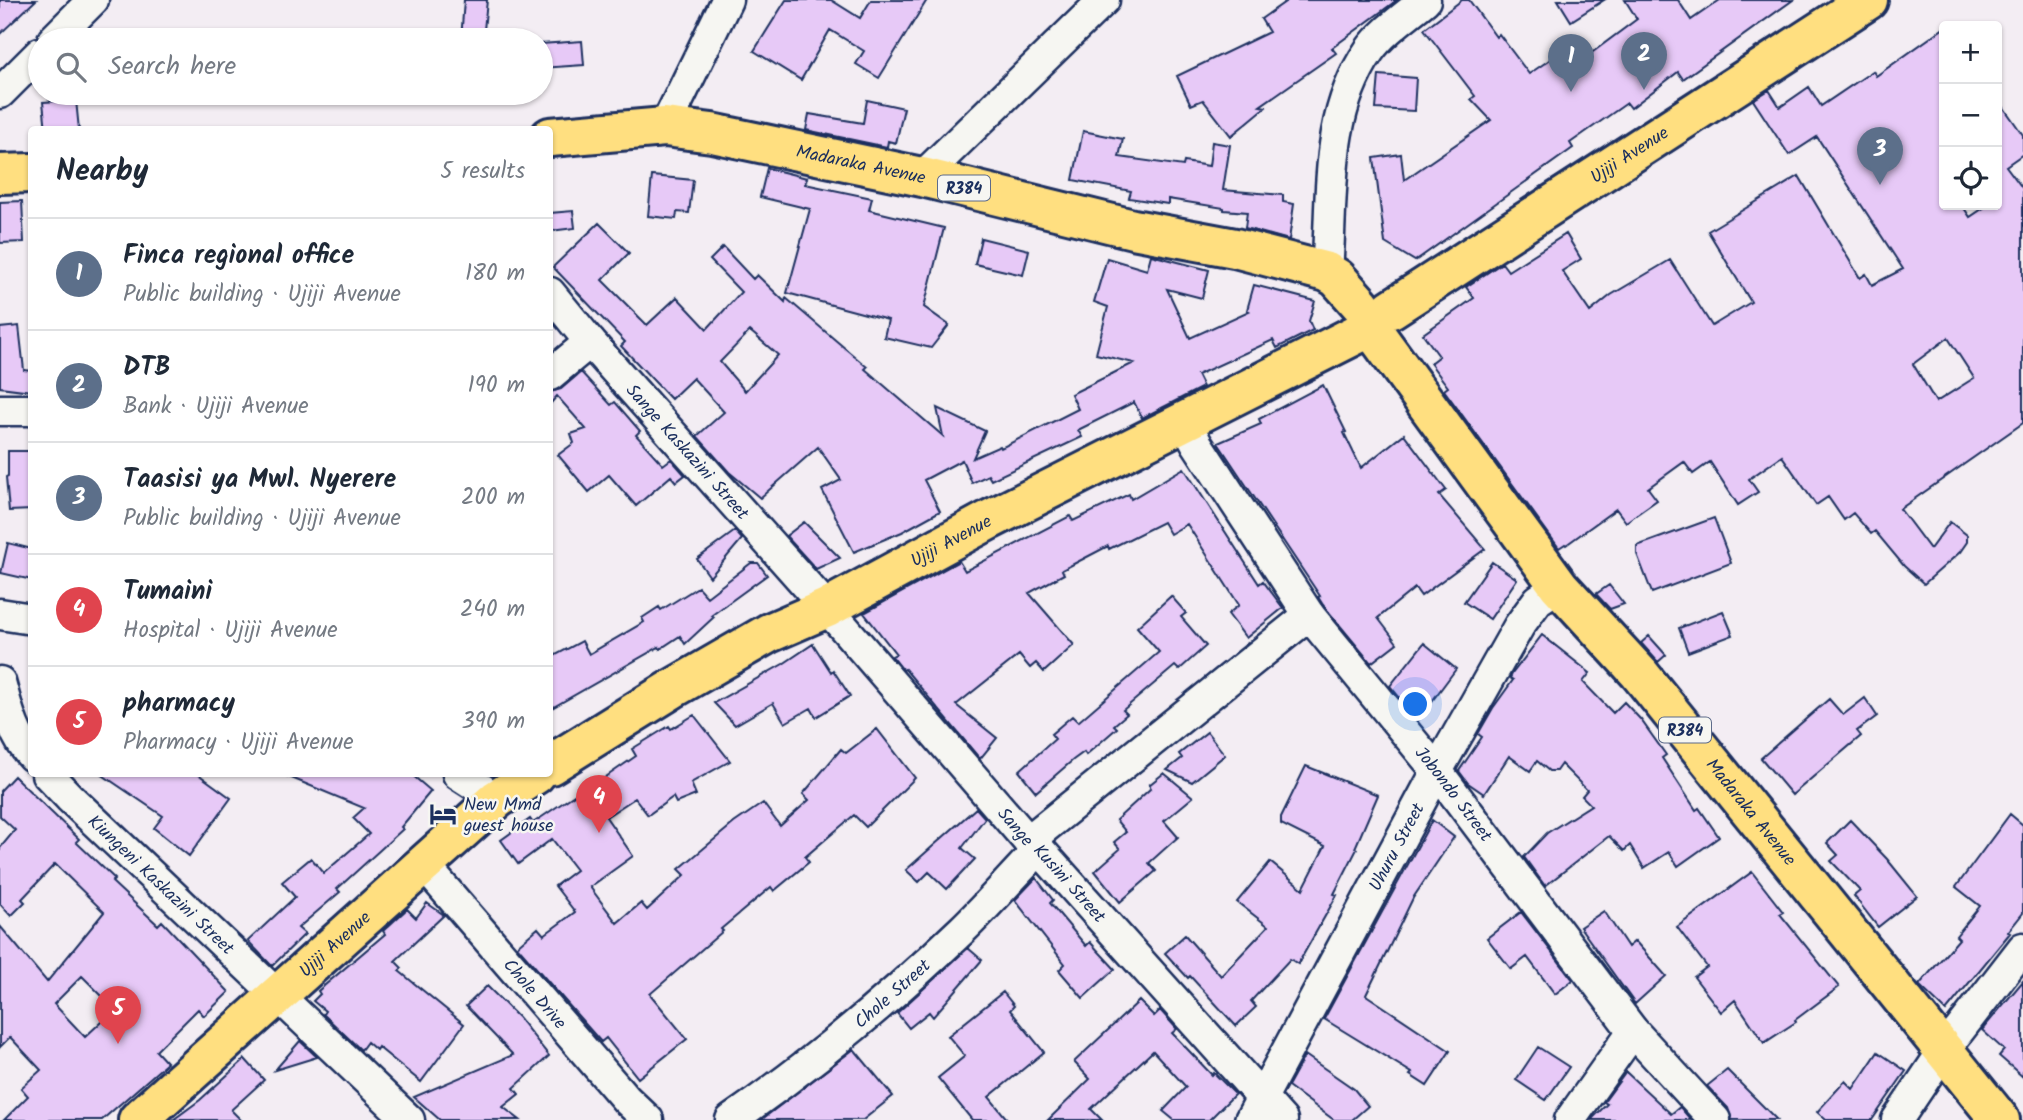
<!DOCTYPE html>
<html lang="en">
<head>
<meta charset="utf-8">
<style>
	:root { --surface:#fff; --page:#f6f6f7; --text:#1f2937; --muted:#747a83; --line:#e0e1e3; --accent:#1b2f5e }
	body { margin:0; font-family:Kalam,sans-serif; background:var(--page); color:var(--text) }
	.controls { position:absolute; right:21px; top:21px; display:grid; overflow:hidden; border-radius:7px; box-shadow:0 2px 5px #0004 }
	.controls button { width:63px; height:63px; display:grid; place-items:center; padding:0; border:0; border-bottom:2px solid var(--line); background:var(--surface); color:var(--text); font:35px sans-serif }
	.you { position:absolute; left:1416px; top:705px; width:24px; height:24px; margin:-18px; border:5px solid #fff; border-radius:50%; background:#1a73e8; box-shadow:0 0 0 10px #1a73e833 }
	.badge { display:grid; place-items:center; width:46px; height:46px; border-radius:50%; background:var(--accent); color:#fff; font-size:23px; font-weight:700 }
	.pin { position:absolute; translate:-50% -58px; filter:drop-shadow(0 2px 4px #0008) }
	.pin::after { content:''; position:absolute; top:37px; width:24px; height:21px; background:inherit; clip-path:polygon(0 0,100% 0,50% 100%) }
	.list { margin:0; padding:0; list-style:none }
	h2 { display:flex; justify-content:space-between; align-items:center; height:91px; margin:0; padding:0 28px; font-size:30px }
	h2 small { font-size:23px; font-weight:400; color:var(--muted) }
	.list li { display:grid; grid-template-columns:46px 1fr auto; gap:21px; align-items:center; box-sizing:border-box; height:112px; padding:0 28px; border-top:2px solid var(--line) }
	.list b { display:block; font-size:26px; white-space:nowrap }
	.list p { margin:0; font-size:23px; white-space:nowrap; color:var(--muted) }
	.list em { font-size:23px; font-style:normal; color:var(--muted) }
	.icon { flex:none; width:38px; height:38px; fill:none; stroke:currentColor; stroke-width:2; stroke-linecap:round; stroke-linejoin:round }
	.map { position:relative; flex:none; width:2023px; height:1120px; overflow:hidden }
	.search { position:absolute; background:var(--surface); box-shadow:0 2px 5px #0004; left:28px; top:28px; width:525px; height:77px; display:flex; align-items:center; gap:18px; box-sizing:border-box; padding:0 24px; border-radius:38px; color:var(--muted); font-size:26px }
	.panel { position:absolute; background:var(--surface); box-shadow:0 2px 5px #0004; left:28px; top:126px; width:525px; height:651px; border-radius:7px }
	.map>svg:first-child { display:block }
	.building { fill:#e7c9f7; stroke:#1b2f5e; stroke-width:2; fill-rule:evenodd }
	.lines { fill:none; stroke-linecap:round; stroke-linejoin:round }
	.minor-casing { stroke:#1b2f5e; stroke-width:35 }
	.major-casing { stroke:#1b2f5e; stroke-width:44 }
	.minor { stroke:#f6f6f2; stroke-width:30 }
	.major { stroke:#ffdf80; stroke-width:38 }
	.labels { text-anchor:middle; stroke-width:5; stroke-linejoin:round; paint-order:stroke }
	.shield { fill:#f6f6f2; stroke:#5d6b8a; stroke-width:2 }
	.shield-label { font-size:16px; font-weight:bold; fill:#1b2f5e }
	.street-label { font-size:18px; fill:#1b2f5e; stroke:#f6f6f2 }
	.poi-label { font-size:18px; fill:#1b2f5e; stroke:#f6f6f2; text-anchor:start }
</style>
</head>
<body>
<div class="map">
<svg width="2023" height="1120" viewBox="0 0 2023 1120">
	<rect width="100%" height="100%" fill="#f3edf3"/>
	<filter id="ink" filterUnits="userSpaceOnUse"><feTurbulence type="fractalNoise" baseFrequency=".0143" numOctaves="2"/><feDisplacementMap in="SourceGraphic" scale="14" xChannelSelector="R" yChannelSelector="G"/><feConvolveMatrix kernelMatrix="1 2 1 2 8 2 1 2 1" color-interpolation-filters="sRGB"/></filter>
	<g filter="url(#ink)">
		<!-- building -->
		<path class="building" d="M0,0H36L0,34Z
			M464,0H487L483,40H461Z
			M786,0H831L860,18L871,0H927L879,78L856,64L864,51L830,30L801,80L754,51Z
			M1288,0H1397L1332,48L1336,53L1260,106L1266,107L1231,136L1203,100L1191,105L1177,76L1269,32L1261,19Z
			M1462,0H1469L1496,37L1499,34L1529,74L1558,54L1556,51L1574,39L1586,57L1637,19L1625,0H1678L1691,20L1720,0H1793L1683,79L1678,72L1631,108L1627,103L1570,143L1573,148L1415,261L1385,243L1374,158L1401,154L1404,180L1491,120L1471,99L1475,96L1424,29Z
			M1558,0H1604L1571,21Z
			M1944,28V205H1962L1970,217L1988,205H1997V98L2023,135V154L2006,166L2023,189V423L1900,509L1930,549L1950,522L1967,535V542L1960,552L1924,584L1904,566L1875,531L1871,534L1853,513L1844,520L1828,497L1816,505L1782,456L1749,479L1758,492L1738,505L1710,462L1693,474L1684,462L1648,488L1657,500L1626,522L1616,509L1566,545L1565,544L1559,548L1444,390L1448,387L1430,363L1439,356L1423,334L1474,298L1466,287L1502,263L1508,271L1566,234L1581,259L1562,271L1590,312L1611,295L1670,260L1712,326L1751,302L1708,231L1799,176L1860,278L1866,274L1872,285L1903,269L1817,137L1789,155L1753,100L1769,90L1780,107L1809,87L1821,106L1873,71L1876,76ZM1948,338L1974,378L1936,402L1913,364Z
			M582,41L584,65L541,68V44Z
			M1379,75L1416,78L1414,111L1376,109Z
			M76,100L79,130H46L43,102Z
			M867,100L904,108L896,143L888,141L887,147L806,130L809,114L863,123Z
			M1083,131L1123,139L1119,157L1183,166L1184,162L1209,166L1212,142L1230,145L1223,190L1283,195V202L1294,204L1289,240L1245,228L1247,212L1224,210V208L1168,199V204L1129,198L1131,191L1073,180Z
			M767,168L807,178L805,184L872,198L869,210L944,228L924,307L949,325L931,348L884,337L888,320L787,293L810,209L760,197Z
			M652,176L693,180L689,213L677,212L676,219L648,216Z
			M22,201L24,242L0,243V202Z
			M573,211L575,228L550,231V213Z
			M599,223L629,253L602,280L647,325L677,297L707,329L741,292L710,260L723,247L753,279L757,275L785,302L786,298L867,367L865,369L943,436L937,408L985,431L973,458L1000,446L1001,448L1078,409L1071,394L1134,363L1096,354L1108,307L1094,302L1107,258L1147,270L1151,255L1209,270L1202,298L1167,289L1190,338L1249,311L1247,310L1254,285L1315,301L1309,321L1313,330L1277,348L1273,340L1197,375L1203,387L1142,418L1134,402L1078,430L1082,437L991,480L988,475L972,483L962,460L924,480L940,511L902,532L854,552L822,490L841,480L818,447L760,498L729,472L697,436L724,412L693,378L671,399L621,346L625,342L553,267ZM750,331L778,355L745,391L720,362Z
			M981,238L1029,250L1023,275L975,264Z
			M19,326L24,370L32,371V391L0,387V328Z
			M581,372L611,405L615,402L640,431L636,435L663,465L671,459L685,475L676,482L671,476L636,506L609,475L589,492L558,455L574,443L571,434L586,429L557,396L550,404V392L561,389Z
			M1323,385L1346,432L1344,433L1361,468L1404,434L1446,490L1439,495L1485,549L1421,596L1415,588L1378,618L1397,643L1371,663L1323,605L1318,597L1320,596L1218,443L1261,424L1259,419Z
			M8,451H32V510L9,511L6,477L8,476Z
			M1184,468L1259,584L1263,581L1283,608L1246,638L1228,614L1239,605L1187,524L1170,534L1163,522L1109,549L1108,546L1062,570L1064,574L1029,593L1074,645L1044,672L1036,663L1030,668L1019,655L956,705L997,738L980,759L905,669L903,670L892,656L896,654L864,613L959,561L965,571L1070,516L1073,521L1129,494L1131,499Z
			M1714,518L1731,563L1652,593L1637,554V546Z
			M804,522L840,558L816,569L786,536Z
			M735,531L742,539L710,577L697,559Z
			M8,543L32,549V580L1,573Z
			M1492,562L1517,579L1490,619L1464,602Z
			M751,563H758L767,575L712,615L714,617L685,644L680,636L660,649L659,647L550,709V658L582,641L589,654L644,622L642,618L659,607L661,610L698,587L707,597Z
			M1609,585L1624,604L1610,609L1596,594Z
			M1171,596L1186,613L1181,617L1206,646L1179,670L1175,666L1123,710L1127,714L1114,725L1117,728L1086,755L1084,752L1073,760L1036,792L1019,771L1055,739L1051,734L1072,716L1078,722L1159,652L1137,627Z
			M1723,611L1733,635L1688,652L1679,628Z
			M1542,635L1590,673L1583,682L1613,713L1624,702L1641,720L1666,755L1662,758L1696,810L1699,808L1719,837L1678,866L1669,852L1644,868L1630,845L1624,851L1609,836L1545,886L1524,857L1547,833L1591,805L1582,796L1587,790L1561,764L1556,771H1549L1537,761L1530,771L1509,756L1484,794L1468,783L1459,771L1482,737L1478,734L1493,708L1513,680L1510,678L1512,674Z
			M1649,636L1666,655L1658,662L1641,643Z
			M1424,643L1456,669L1418,720L1390,686Z
			M813,644L831,672L833,670L850,696L816,717L811,708L785,723L773,703L735,725L714,703L783,664Z
			M1865,698L1877,716L1857,731L1861,736L1792,795L1761,758L1829,699L1843,715Z
			M694,715L730,761L691,783L696,795L676,803L673,797L648,815L635,798L606,817L633,856L590,887L617,923L641,903L647,910L685,875L679,869L734,823L763,803L780,826L809,800L803,794L841,749L846,753L877,729L915,778L866,827L854,815L805,857L809,862L774,891L771,887L721,929L723,931L650,994L687,1039L638,1078L606,1038L601,1042L517,946L538,928L544,935L575,912L555,886L576,870L552,839L518,864L501,840L530,819L533,823L586,787L587,790L636,756L632,749L669,726L671,729Z
			M1207,732L1225,755L1192,782L1167,770L1182,758L1179,754Z
			M1306,766L1378,795L1355,848L1357,849L1334,894L1337,895L1298,964L1290,959L1251,1001L1256,1007L1236,1026L1190,976L1188,978L1165,953L1185,935L1221,976L1268,926L1237,902L1270,862L1303,889L1325,846L1281,824V817Z
			M1164,773L1193,797L1164,821L1178,837L1149,863L1156,871L1120,902L1095,871L1120,849L1114,842L1126,832L1116,820L1151,788L1149,785Z
			M101,774H198L231,798L189,856L154,828L163,816Z
			M282,774H411L431,791L401,827L403,829L337,889L340,892L298,928L305,934L272,966L248,941L295,897L282,882L311,858L324,873L369,834L353,818L364,808Z
			M14,776L79,839L76,842L115,879L112,882L158,925L162,921L229,992L204,1016L198,1009L156,1051L167,1063L102,1120H4L28,1096L21,1088L41,1070L10,1037L0,1047V926L47,982L104,912L55,864L22,899L25,902L11,916L0,904V848L15,830L0,816V791ZM82,976L115,1009L85,1037L54,1004Z
			M976,808L985,818L962,848L975,859L947,889L929,872L919,882L906,870Z
			M2010,814L2023,825V913L2008,932L2010,933L1946,1011L1919,985L1959,939L1956,936L1980,906L1956,887Z
			M1432,820L1454,837L1413,898L1366,995L1450,1051L1427,1086L1410,1075L1412,1073L1324,1019Z
			M1850,820L1887,859L1917,896L1878,927L1854,896L1860,891L1831,861L1838,855L1827,843Z
			M1752,872L1783,912L1780,914L1839,987L1795,1020L1796,1022L1764,1043L1735,1000L1721,1012L1694,977L1707,967L1677,927Z
			M1036,878L1053,900L1050,903L1086,946L1090,942L1115,969L1083,998L1059,970L1065,964L1015,900Z
			M427,903L444,915L395,961L402,968L399,971L464,1024L421,1082L378,1047L376,1050L367,1042L361,1050L323,1014L325,1011L313,1001L320,994L318,991L385,934L383,931L407,909L416,918Z
			M1604,911L1628,947L1635,941L1666,976L1635,1004L1580,927Z
			M1521,912L1573,980L1555,994L1527,957L1511,969L1487,938Z
			M968,948L982,960L933,1017L929,1012L909,1028L897,1013Z
			M2023,981V1077L1999,1056L2004,1050L1982,1030Z
			M487,986L518,1017L549,1056L514,1088L519,1094L503,1107L520,1120H440L414,1097L513,1055L466,1006Z
			M1003,992L1014,1006L1010,1010L1044,1052L989,1097L1008,1120H972L938,1078L965,1056L948,1036Z
			M1139,1001L1154,1016L1160,1010L1177,1029L1172,1033L1212,1075L1214,1073L1235,1094L1209,1120H1174L1163,1111L1186,1087L1153,1051L1091,1109L1102,1120H1048L1090,1079L1074,1062Z
			M300,1041L317,1057L275,1070Z
			M1538,1047L1569,1067L1546,1100L1516,1080Z
			M854,1049L893,1096L863,1120H761Z
			M1878,1052L1906,1071L1872,1120H1826L1817,1112L1845,1081L1853,1089Z
			M1305,1055L1354,1089L1368,1106L1352,1120H1334L1288,1086Z
			M245,1059L264,1080L231,1110L241,1120H173L200,1100Z
			M1727,1070L1777,1120H1732L1728,1108L1707,1086Z
			M1626,1072L1671,1114L1680,1107L1691,1120H1591L1607,1104L1604,1102Z"/>
		<g class="lines">
			<defs>
				<g id="minor">
					<path d="M53,40L93,0"/>
					<path d="M0,93L40,53"/>
					<path d="M665,127L727,0"/>
					<path d="M922,177L1104,0"/>
					<path d="M1327,272C1333,196 1324,117 1369,51C1383,31 1407,15 1425,0"/>
					<path id="s1" d="M550,293L590,342L827,608L1028,841L1039,849L1282,1120"/>
					<path d="M550,375L590,342"/>
					<path d="M0,410H32"/>
					<path id="s2" d="M1184,420L1197,444L1309,615L1437,771L1633,1031L1715,1120"/>
					<path d="M0,614L32,619"/>
					<path d="M0,682C7,707 13,736 32,756"/>
					<path id="s3" d="M47,774L69,797L409,1120"/>
					<path d="M458,774L497,799"/>
					<path d="M1028,841L1309,615"/>
					<path id="s4" d="M424,865L626,1099L648,1120"/>
					<path id="s5" d="M731,1120C812,1064 890,999 962,930C988,905 1013,876 1039,849"/>
					<path id="s6" d="M1250,1120L1437,771L1519,626L1538,600L1559,586"/>
					<path d="M1570,1120L1633,1031"/>
					<path d="M1897,1120L1944,1050L2023,948"/>
				</g>
				<g id="major">
					<path id="s7" d="M550,137L665,127L712,133L922,177L1133,229L1235,248L1327,272L1337,278L1361,305"/>
					<path d="M0,174L32,173"/>
					<path id="s8" d="M1391,309L1868,0"/>
					<path id="s9" d="M1377,336L1559,586L1639,673L2000,1120"/>
					<path id="s10" d="M550,765L672,689L769,633L827,608L989,520L1361,332"/>
					<path id="s11" d="M138,1120L497,799L536,774"/>
				</g>
			</defs>
			<!-- minor casing -->
			<use href="#minor" class="minor-casing"/>
			<!-- major casing -->
			<use href="#major" class="major-casing"/>
			<!-- minor -->
			<use href="#minor" class="minor"/>
			<!-- major -->
			<use href="#major" class="major"/>
		</g>
	</g>
	<!-- icons -->
	<defs>
		<symbol id="hotel-bare" viewBox="-9 -9 18 18"><path d="M-6-4.5h1.5V1H6V5H4.5V3h-9V5H-6ZM-4 0a1.8 1.8 0 1 1 3.6 0ZM.5 0V-2.5h3Q6-2.5 6 0Z" fill="#1b2f5e" stroke="#f6f6f2" stroke-width="2.5" paint-order="stroke"/></symbol>
	</defs>
	<g fill-rule="evenodd">
		<use href="#hotel-bare" x="424" y="795" width="38" height="38"/>
	</g>
	<g class="labels">
		<!-- shield labels -->
		<g class="shield">
			<rect x="938" y="175.5" width="52" height="25" rx="5"/>
			<rect x="1659" y="717.5" width="52" height="25" rx="5"/>
		</g>
		<g class="shield-label">
			<text x="964" y="194">R384</text>
			<text x="1685" y="736">R384</text>
		</g>
		<!-- street labels -->
		<g class="street-label">
			<text dy="6" stroke="none"><textPath href="#s8" startOffset="284">Ujiji Avenue</textPath></text>
			<text dy="6" stroke="none"><textPath href="#s7" startOffset="315">Madaraka Avenue</textPath></text>
			<text dy="6" stroke="none"><textPath href="#s1" startOffset="210">Sange Kaskazini Street</textPath></text>
			<text dy="6" stroke="none"><textPath href="#s10" startOffset="460">Ujiji Avenue</textPath></text>
			<text dy="6" stroke="none"><textPath href="#s2" startOffset="462">Jobondo Street</textPath></text>
			<text dy="6" stroke="none"><textPath href="#s9" startOffset="606">Madaraka Avenue</textPath></text>
			<text dy="6" stroke="none"><textPath href="#s6" startOffset="310">Uhuru Street</textPath></text>
			<text dy="6" stroke="none"><textPath href="#s1" startOffset="761">Sange Kusini Street</textPath></text>
			<text dy="6" stroke="none"><textPath href="#s3" startOffset="159">Kiungeni Kaskazini Street</textPath></text>
			<text dy="6" stroke="none"><textPath href="#s11" startOffset="264">Ujiji Avenue</textPath></text>
			<text dy="6" stroke="none"><textPath href="#s5" startOffset="205">Chole Street</textPath></text>
			<text dy="6" stroke="none"><textPath href="#s4" startOffset="170">Chole Drive</textPath></text>
		</g>
		<!-- poi labels -->
		<g class="poi-label">
			<text x="464" y="810">New Mmd<tspan x="464" dy="21">guest house</tspan></text>
		</g>
	</g>
</svg>
<div class="controls">
<button>+</button>
<button>−</button>
<button><svg class="icon" aria-label="locate" viewBox="0 0 24 24"><circle cx="12" cy="12" r="6"/><path d="M12 2v4M12 18v4M2 12h4M18 12h4"/></svg></button>
</div>
<div class="you"></div>
<div class="pin badge" style="left:1571px;top:92px;background:#5c6f8a">1</div>
<div class="pin badge" style="left:1644px;top:90px;background:#5c6f8a">2</div>
<div class="pin badge" style="left:1880px;top:185px;background:#5c6f8a">3</div>
<div class="pin badge" style="left:599px;top:833px;background:#e0444e">4</div>
<div class="pin badge" style="left:118px;top:1044px;background:#e0444e">5</div>
<div class="search"><svg class="icon" aria-label="search" viewBox="0 0 24 24"><circle cx="10" cy="10" r="6"/><path d="M15 15l6 6"/></svg>Search here</div>
<section class="panel">
<h2>Nearby<small>5 results</small></h2>
<ul class="list">
<li><span class="badge" style="background:#5c6f8a">1</span><div><b>Finca regional office</b><p>Public building · Ujiji Avenue</p></div><em>180 m</em></li>
<li><span class="badge" style="background:#5c6f8a">2</span><div><b>DTB</b><p>Bank · Ujiji Avenue</p></div><em>190 m</em></li>
<li><span class="badge" style="background:#5c6f8a">3</span><div><b>Taasisi ya Mwl. Nyerere</b><p>Public building · Ujiji Avenue</p></div><em>200 m</em></li>
<li><span class="badge" style="background:#e0444e">4</span><div><b>Tumaini</b><p>Hospital · Ujiji Avenue</p></div><em>240 m</em></li>
<li><span class="badge" style="background:#e0444e">5</span><div><b>pharmacy</b><p>Pharmacy · Ujiji Avenue</p></div><em>390 m</em></li>
</ul>
</section>
</div>
</body>
</html>
